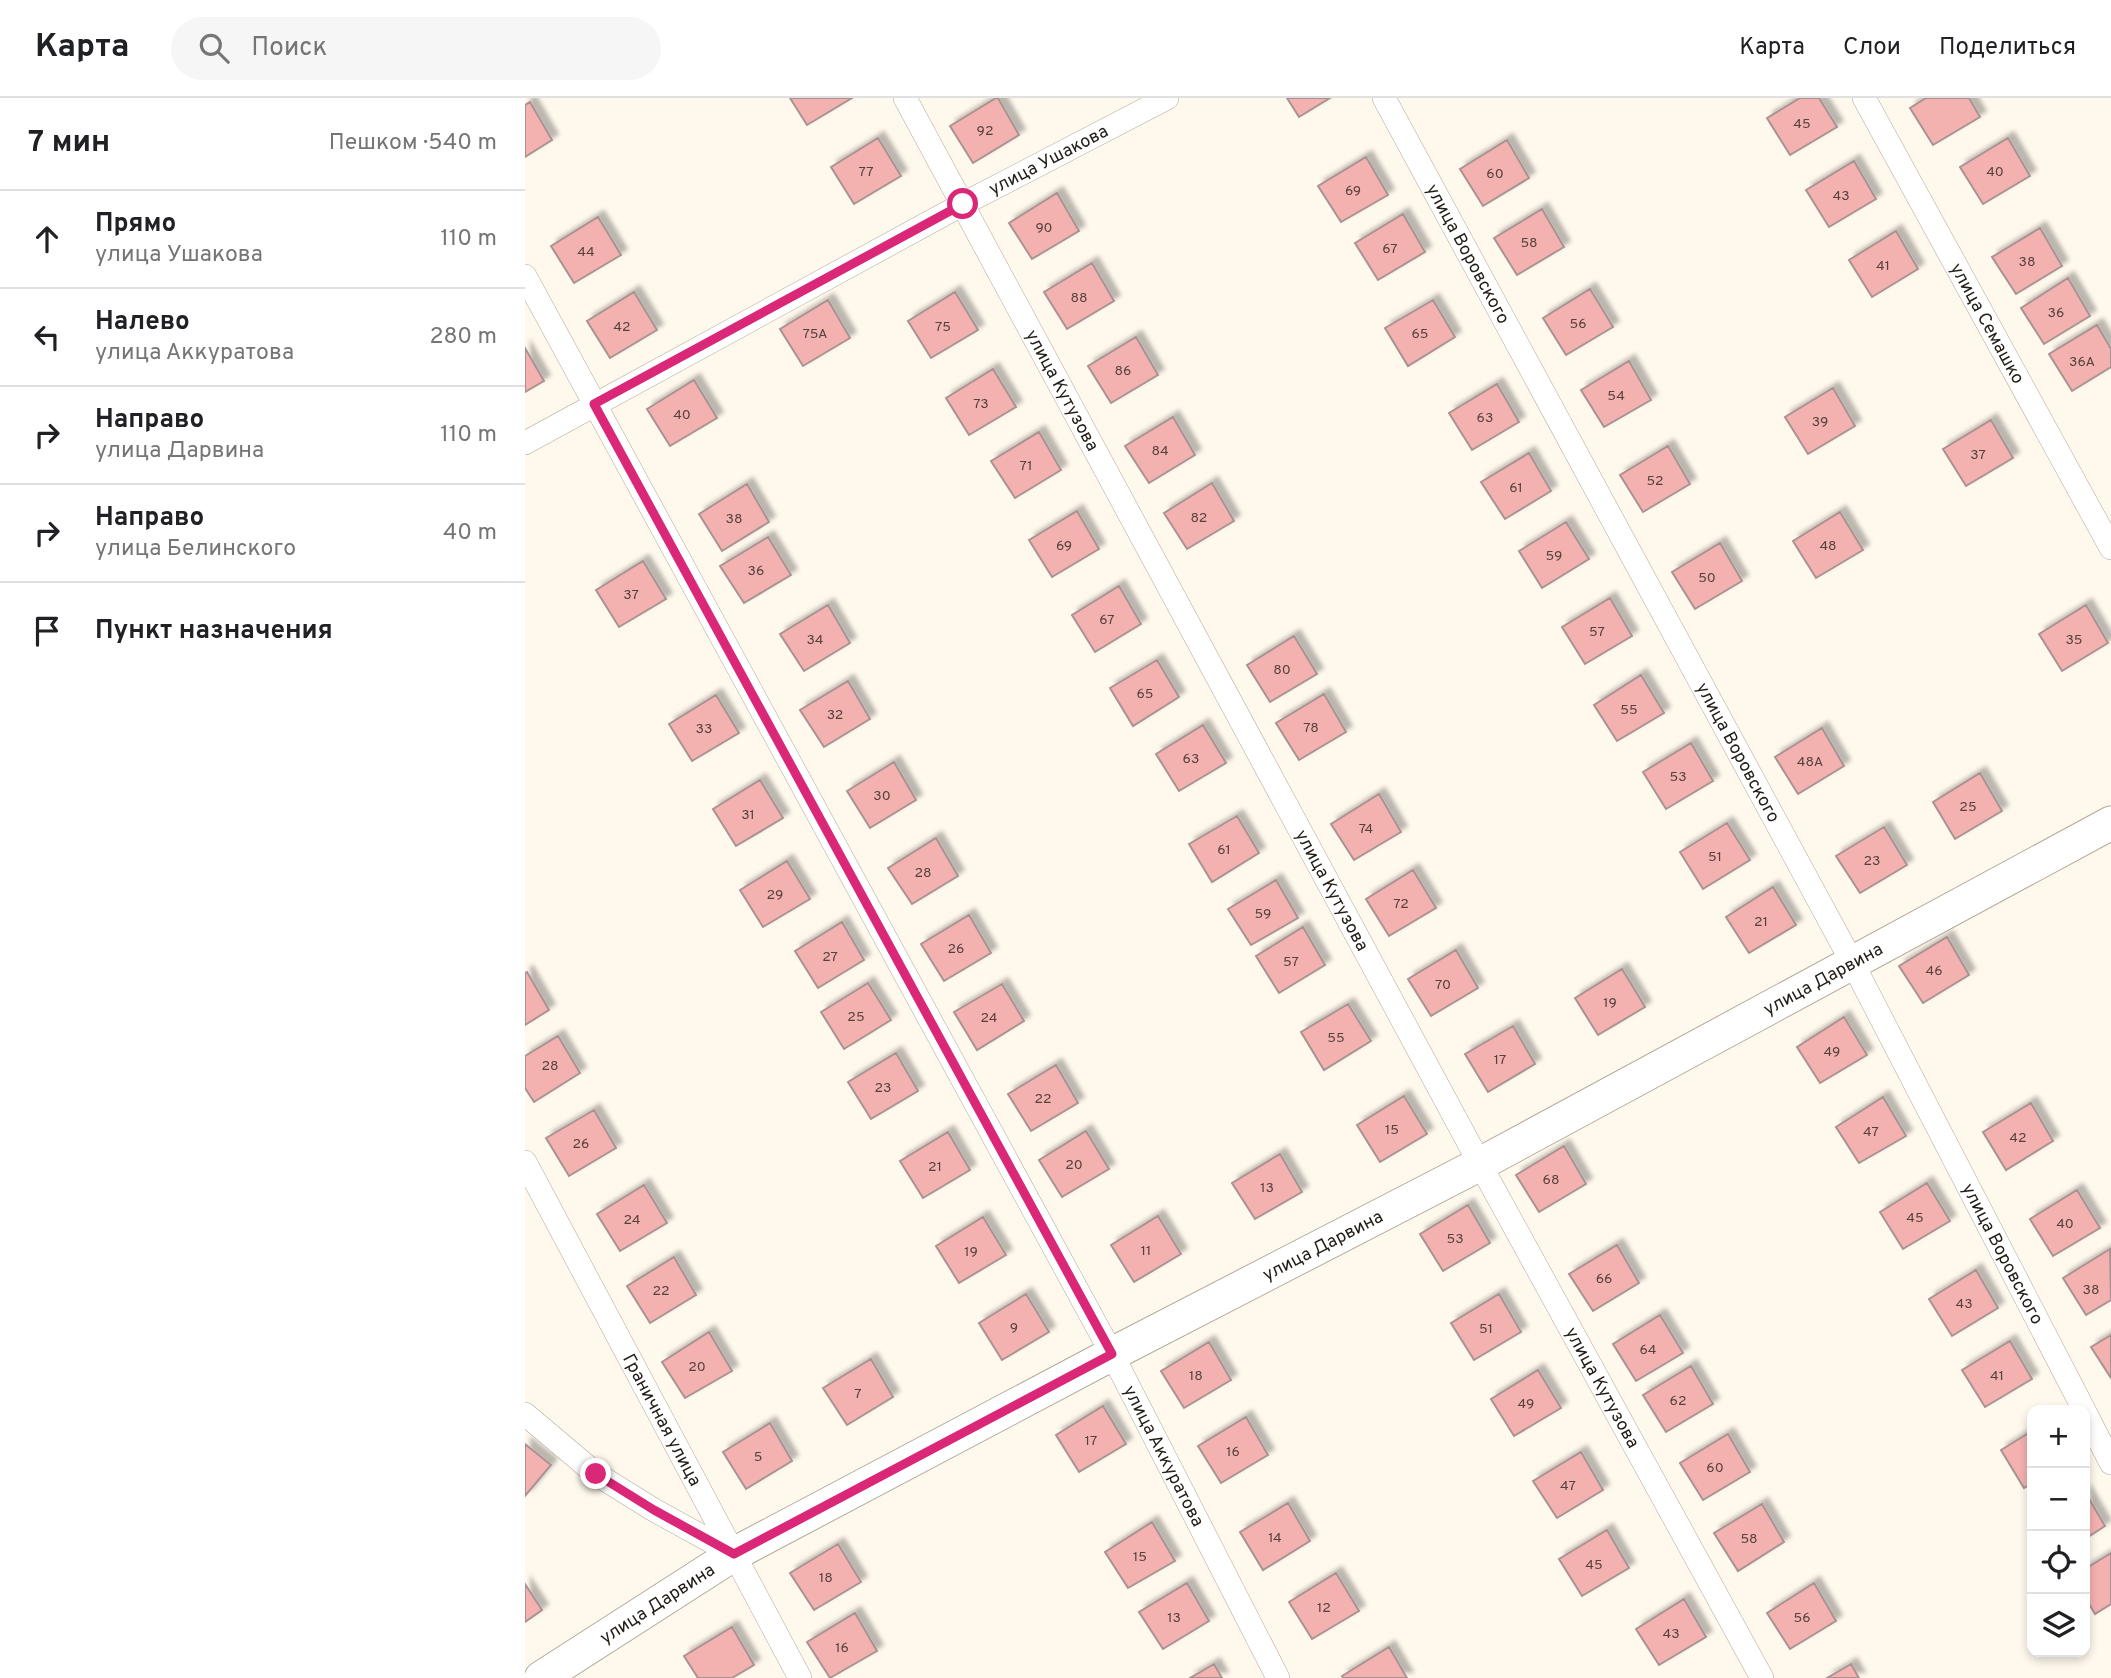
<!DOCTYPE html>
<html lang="ru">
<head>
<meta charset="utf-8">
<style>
	:root { --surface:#fff; --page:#f6f6f6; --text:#202124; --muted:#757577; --line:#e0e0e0 }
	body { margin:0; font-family:Overpass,sans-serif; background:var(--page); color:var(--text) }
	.controls { position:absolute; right:21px; bottom:21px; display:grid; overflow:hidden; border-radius:14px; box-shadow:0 4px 10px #0003 }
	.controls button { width:63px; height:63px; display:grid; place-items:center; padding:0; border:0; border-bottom:2px solid var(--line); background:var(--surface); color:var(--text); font:35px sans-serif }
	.stop { position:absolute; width:21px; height:21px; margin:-16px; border:5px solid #db2777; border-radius:50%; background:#fff }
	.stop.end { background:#db2777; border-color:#fff; box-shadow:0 2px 7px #0008 }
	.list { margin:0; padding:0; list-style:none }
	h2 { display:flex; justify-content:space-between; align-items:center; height:91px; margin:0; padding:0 28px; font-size:30px }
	h2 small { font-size:23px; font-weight:400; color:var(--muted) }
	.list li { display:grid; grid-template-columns:46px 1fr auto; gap:21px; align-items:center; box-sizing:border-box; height:98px; padding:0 28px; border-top:2px solid var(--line) }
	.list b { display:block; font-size:26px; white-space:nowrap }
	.list p { margin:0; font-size:23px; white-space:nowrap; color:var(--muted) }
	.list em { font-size:23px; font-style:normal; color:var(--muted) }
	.icon { flex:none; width:38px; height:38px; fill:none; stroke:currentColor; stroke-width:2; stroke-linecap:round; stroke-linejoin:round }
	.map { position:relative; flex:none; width:1586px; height:1580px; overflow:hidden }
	header { display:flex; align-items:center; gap:42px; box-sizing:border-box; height:98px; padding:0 35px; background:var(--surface); border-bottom:2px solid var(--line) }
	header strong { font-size:33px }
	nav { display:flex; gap:38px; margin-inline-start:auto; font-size:24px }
	.search { width:490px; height:63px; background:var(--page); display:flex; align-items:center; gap:18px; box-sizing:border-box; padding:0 24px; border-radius:38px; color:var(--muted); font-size:26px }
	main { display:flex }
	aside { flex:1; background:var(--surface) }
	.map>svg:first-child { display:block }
	.building { fill:#f3b1b0; stroke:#a99392; stroke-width:2; filter:url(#shadow) }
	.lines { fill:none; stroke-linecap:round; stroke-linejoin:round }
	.street-casing { stroke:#b5aa99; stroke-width:24 }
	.secondary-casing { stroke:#b5aa99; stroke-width:35 }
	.street { stroke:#fff; stroke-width:23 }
	.secondary { stroke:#fff; stroke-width:33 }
	.route { stroke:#db2777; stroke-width:9 }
	.labels { text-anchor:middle; stroke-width:5; stroke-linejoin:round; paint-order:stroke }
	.number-label { font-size:14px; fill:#56423d }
	.street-label { font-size:18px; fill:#211d17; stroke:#fff }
</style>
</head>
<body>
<header>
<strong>Карта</strong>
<div class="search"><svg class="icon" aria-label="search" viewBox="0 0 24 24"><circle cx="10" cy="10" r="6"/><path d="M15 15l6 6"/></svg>Поиск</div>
<nav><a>Карта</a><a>Слои</a><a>Поделиться</a></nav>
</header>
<main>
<aside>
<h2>7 мин<small>Пешком · 540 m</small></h2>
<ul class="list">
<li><svg class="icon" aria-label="ahead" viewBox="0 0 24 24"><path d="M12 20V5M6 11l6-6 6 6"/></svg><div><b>Прямо</b><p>улица Ушакова</p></div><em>110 m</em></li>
<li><svg class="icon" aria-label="left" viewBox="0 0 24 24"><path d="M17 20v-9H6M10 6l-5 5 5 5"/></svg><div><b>Налево</b><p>улица Аккуратова</p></div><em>280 m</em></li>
<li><svg class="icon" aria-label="right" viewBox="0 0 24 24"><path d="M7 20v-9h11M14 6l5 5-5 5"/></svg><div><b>Направо</b><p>улица Дарвина</p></div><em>110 m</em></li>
<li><svg class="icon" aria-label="right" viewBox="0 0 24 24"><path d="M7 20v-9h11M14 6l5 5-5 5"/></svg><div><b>Направо</b><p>улица Белинского</p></div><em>40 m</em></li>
<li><svg class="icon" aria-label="arrive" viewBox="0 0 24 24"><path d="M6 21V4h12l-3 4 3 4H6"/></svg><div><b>Пункт назначения</b></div></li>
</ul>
</aside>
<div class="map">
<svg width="1586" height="1580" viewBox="0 0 1586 1580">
	<defs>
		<filter id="shadow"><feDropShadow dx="6" dy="-6" stdDeviation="2" flood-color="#0004"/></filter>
	</defs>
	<rect width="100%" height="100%" fill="#fff8ed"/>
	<!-- building -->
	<path class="building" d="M265,0H327L282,27Z
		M471,0H473L494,37L448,65L425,28Z
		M762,0H805L774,19Z
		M1275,0H1294L1312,29L1265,57L1242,20Z
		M1401,0H1444L1455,19L1408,47L1385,10Z
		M5,4L27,42L0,59V7Z
		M353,40L376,78L329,106L306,69Z
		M1483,40L1505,78L1458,106L1435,69Z
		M982,42L1004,80L958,108L935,71Z
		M841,59L863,97L816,124L793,88Z
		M1329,63L1351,101L1304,129L1281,92Z
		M532,95L554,133L507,161L484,125Z
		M1017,111L1039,149L992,177L969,140Z
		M878,116L900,154L853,182L830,145Z
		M73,119L96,157L49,185L26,148Z
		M1515,130L1537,168L1491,196L1467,159Z
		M1371,133L1393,171L1347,199L1324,162Z
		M567,165L589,203L542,231L519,194Z
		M1543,180L1565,218L1519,246L1496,210Z
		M1065,191L1088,229L1041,257L1018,220Z
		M109,194L132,232L85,260L62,223Z
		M430,194L453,232L406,260L383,223Z
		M303,202L325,240L278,268L255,231Z
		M908,202L930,239L883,268L860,230Z
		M1572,227L1586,251V269L1547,293L1524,256Z
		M611,239L633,277L586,305L563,268Z
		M0,250L19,283L0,294Z
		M1104,263L1126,302L1079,329L1056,292Z
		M468,271L491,309L444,337L421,300Z
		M169,282L192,320L145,348L122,311Z
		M972,286L994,324L947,352L924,315Z
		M1308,290L1330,328L1283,356L1260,319Z
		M648,319L670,357L624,385L600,348Z
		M1466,322L1488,360L1441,388L1418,351Z
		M514,334L536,372L490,400L466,363Z
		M1143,348L1165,386L1118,414L1095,377Z
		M1004,355L1026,393L980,421L956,384Z
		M687,385L709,423L662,451L639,415Z
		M222,386L244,424L197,453L174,416Z
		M552,413L574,451L527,479L504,442Z
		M1315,414L1338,452L1291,480L1268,443Z
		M1041,424L1064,461L1017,490L994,453Z
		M243,439L266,477L219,505L195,468Z
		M1195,445L1217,483L1170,511L1147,474Z
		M118,463L141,501L94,529L71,492Z
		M594,488L616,526L570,554L547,517Z
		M1085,500L1107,538L1060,566L1037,529Z
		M303,507L325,545L279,573L255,536Z
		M1561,507L1583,545L1537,573L1514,536Z
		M769,538L792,576L745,604L722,567Z
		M632,562L654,599L608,628L585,590Z
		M1116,577L1139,615L1092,643L1069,607Z
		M323,583L345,621L299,649L275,612Z
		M799,596L821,634L774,662L751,625Z
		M191,597L214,635L167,663L144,626Z
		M678,627L701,665L654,693L631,656Z
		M1297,630L1319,668L1273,696L1250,659Z
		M1166,645L1188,683L1141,711L1118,674Z
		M369,664L391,702L345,730L322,693Z
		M1455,675L1477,713L1430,741L1408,704Z
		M235,682L258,720L211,748L188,711Z
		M854,696L876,734L829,762L806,726Z
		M712,718L734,755L687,784L664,746Z
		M1202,725L1225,762L1178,791L1155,754Z
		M1359,729L1382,767L1335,795L1311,758Z
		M411,740L433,778L387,806L363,770Z
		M262,763L285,801L238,829L215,792Z
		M888,772L911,810L864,838L841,801Z
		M751,782L773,820L726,847L703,811Z
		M1248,789L1271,827L1224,855L1201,819Z
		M444,817L466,855L419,883L396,846Z
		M317,824L339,862L293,890L270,853Z
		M778,829L800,867L754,895L731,858Z
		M1422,839L1444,877L1398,905L1374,868Z
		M931,852L953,890L906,918L883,881Z
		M1097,871L1120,909L1073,937L1050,900Z
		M2,874L24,912L0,927V875Z
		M343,885L366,922L319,951L296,914Z
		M477,886L499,923L452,952L429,914Z
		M823,906L846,943L799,972L776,934Z
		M1319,919L1342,957L1295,985L1272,949Z
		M988,928L1010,966L963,994L940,956Z
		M33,938L55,975L9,1004L0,990V958Z
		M371,955L393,993L346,1021L323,984Z
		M531,967L553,1005L506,1033L483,996Z
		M879,998L902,1036L855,1064L832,1027Z
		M1358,999L1381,1038L1334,1065L1311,1029Z
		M1506,1005L1528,1043L1481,1072L1458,1034Z
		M69,1012L91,1050L44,1078L21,1040Z
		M561,1033L584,1071L537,1099L514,1062Z
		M423,1034L445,1072L398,1100L375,1063Z
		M1039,1048L1061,1086L1014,1114L991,1077Z
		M755,1056L777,1094L730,1121L707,1085Z
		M1402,1085L1425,1123L1378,1151L1355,1114Z
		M119,1087L142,1125L95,1153L72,1116Z
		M1552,1092L1575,1130L1528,1158L1505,1121Z
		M943,1107L965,1145L918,1173L895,1136Z
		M633,1118L656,1156L609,1184L586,1147Z
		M458,1119L481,1157L434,1185L411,1148Z
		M1092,1147L1114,1185L1068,1213L1044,1176Z
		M1585,1151L1586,1202L1561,1217L1538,1180Z
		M149,1159L171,1197L125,1225L102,1188Z
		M1451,1172L1473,1210L1427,1238L1404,1201Z
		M501,1196L524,1234L477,1262L454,1225Z
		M974,1196L996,1234L949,1262L926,1225Z
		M1135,1217L1158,1255L1111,1283L1088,1246Z
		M184,1234L207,1273L160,1300L137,1264Z
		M1586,1237V1280L1566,1249Z
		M1485,1243L1507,1281L1460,1309L1437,1272Z
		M684,1244L706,1282L659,1310L636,1273Z
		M346,1261L368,1299L322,1327L298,1290Z
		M1166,1268L1188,1306L1141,1334L1118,1297Z
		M1013,1272L1036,1310L989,1338L966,1301Z
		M578,1308L601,1346L554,1374L531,1337Z
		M721,1319L743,1357L696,1385L673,1348Z
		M245,1325L267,1363L221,1391L198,1354Z
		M1507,1333V1385L1499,1390L1476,1352Z
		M1203,1336L1225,1374L1178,1402L1155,1365Z
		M0,1346L26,1367L0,1398Z
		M1056,1354L1078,1392L1032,1420L1008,1383Z
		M1560,1394L1580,1428L1560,1441Z
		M763,1405L785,1443L738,1472L715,1434Z
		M1237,1406L1259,1444L1213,1473L1189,1435Z
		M627,1424L650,1463L603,1490L580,1454Z
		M1082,1432L1104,1470L1057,1498L1034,1461Z
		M313,1446L336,1484L289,1512L265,1475Z
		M1586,1455V1506L1570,1516L1560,1499V1471Z
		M811,1475L834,1513L787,1541L764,1504Z
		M662,1485L684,1523L638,1551L614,1514Z
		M1289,1485L1311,1523L1265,1551L1242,1515Z
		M0,1486L17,1512L0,1524Z
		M1159,1501L1181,1539L1134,1567L1111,1531Z
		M330,1515L352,1553L305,1580L282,1544Z
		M207,1529L229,1567L207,1580H173L159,1558Z
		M864,1549L882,1580H818L817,1578Z
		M689,1566L697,1580H665Z
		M1326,1566L1334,1580H1302Z"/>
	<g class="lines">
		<defs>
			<g id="street">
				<path id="s1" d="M380,0L955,1066L1237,1580"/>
				<path id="s2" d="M859,0L1327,864L1559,1312"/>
				<path id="s3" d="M1339,0L1586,450"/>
				<path id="s4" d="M0,178L587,1256L753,1580"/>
				<path id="s5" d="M0,345L438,106L642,0"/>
				<path id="s6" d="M0,1064L275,1580"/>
				<path d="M1560,1314L1586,1365"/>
				<path d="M0,1316L71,1376L129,1412L209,1456"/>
			</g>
			<g id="secondary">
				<path id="s7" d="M16,1580L209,1456L587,1256L955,1066L1586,725"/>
			</g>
		</defs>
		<!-- street casing -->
		<use href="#street" class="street-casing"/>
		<!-- secondary casing -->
		<use href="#secondary" class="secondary-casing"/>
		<!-- street -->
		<use href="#street" class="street"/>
		<!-- secondary -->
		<use href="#secondary" class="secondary"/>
	</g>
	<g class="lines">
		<!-- route -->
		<path class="route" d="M71,1376L129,1412L209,1456L587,1256L69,306L438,106"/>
	</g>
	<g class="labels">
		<!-- number labels -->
		<g class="number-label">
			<text x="1277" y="30">45</text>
			<text x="460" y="37">92</text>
			<text x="341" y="78">77</text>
			<text x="1470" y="78">40</text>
			<text x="970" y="80">60</text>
			<text x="828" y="97">69</text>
			<text x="1316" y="102">43</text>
			<text x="519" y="134">90</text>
			<text x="1004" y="149">58</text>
			<text x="865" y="155">67</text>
			<text x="61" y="158">44</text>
			<text x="1502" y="168">38</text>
			<text x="1358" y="172">41</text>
			<text x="554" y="204">88</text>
			<text x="1531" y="219">36</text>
			<text x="1053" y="230">56</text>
			<text x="97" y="233">42</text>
			<text x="418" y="233">75</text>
			<text x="290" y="240">75А</text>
			<text x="895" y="240">65</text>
			<text x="1557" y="268">36А</text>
			<text x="598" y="277">86</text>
			<text x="1091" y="302">54</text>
			<text x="456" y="310">73</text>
			<text x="157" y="321">40</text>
			<text x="960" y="324">63</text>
			<text x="1295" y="328">39</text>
			<text x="635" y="357">84</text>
			<text x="1453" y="361">37</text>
			<text x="501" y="372">71</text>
			<text x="1130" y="387">52</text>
			<text x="991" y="394">61</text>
			<text x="674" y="424">82</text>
			<text x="209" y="425">38</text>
			<text x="539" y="452">69</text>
			<text x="1303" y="452">48</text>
			<text x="1029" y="462">59</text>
			<text x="231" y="477">36</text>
			<text x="1182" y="484">50</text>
			<text x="106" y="501">37</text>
			<text x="582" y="526">67</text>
			<text x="1072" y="538">57</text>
			<text x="290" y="546">34</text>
			<text x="1549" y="546">35</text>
			<text x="757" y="576">80</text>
			<text x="620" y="600">65</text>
			<text x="1104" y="616">55</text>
			<text x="310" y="621">32</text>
			<text x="786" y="634">78</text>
			<text x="179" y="635">33</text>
			<text x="666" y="665">63</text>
			<text x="1285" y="668">48А</text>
			<text x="1153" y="683">53</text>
			<text x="357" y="702">30</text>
			<text x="1443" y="713">25</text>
			<text x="223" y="721">31</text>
			<text x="841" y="735">74</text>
			<text x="699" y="756">61</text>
			<text x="1190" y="763">51</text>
			<text x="1347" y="767">23</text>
			<text x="398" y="779">28</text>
			<text x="250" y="801">29</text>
			<text x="876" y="810">72</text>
			<text x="738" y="820">59</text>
			<text x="1236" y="828">21</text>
			<text x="431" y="855">26</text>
			<text x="305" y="863">27</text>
			<text x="766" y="868">57</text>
			<text x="1409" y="877">46</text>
			<text x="918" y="891">70</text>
			<text x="1085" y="909">19</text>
			<text x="331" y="923">25</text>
			<text x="464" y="924">24</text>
			<text x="811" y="944">55</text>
			<text x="1307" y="958">49</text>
			<text x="975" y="966">17</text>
			<text x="25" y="972">28</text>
			<text x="358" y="994">23</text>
			<text x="518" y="1005">22</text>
			<text x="867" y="1036">15</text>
			<text x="1346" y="1038">47</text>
			<text x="1493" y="1044">42</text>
			<text x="56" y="1050">26</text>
			<text x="549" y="1071">20</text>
			<text x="410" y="1073">21</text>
			<text x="1026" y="1086">68</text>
			<text x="742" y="1094">13</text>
			<text x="1390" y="1124">45</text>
			<text x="107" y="1126">24</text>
			<text x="1540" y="1130">40</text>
			<text x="930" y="1145">53</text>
			<text x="621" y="1157">11</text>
			<text x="446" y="1158">19</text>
			<text x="1079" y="1185">66</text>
			<text x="1566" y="1196">38</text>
			<text x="136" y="1197">22</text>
			<text x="1439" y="1210">43</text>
			<text x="489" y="1234">9</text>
			<text x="961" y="1235">51</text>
			<text x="1123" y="1256">64</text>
			<text x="172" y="1273">20</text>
			<text x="671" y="1282">18</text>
			<text x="1472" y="1282">41</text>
			<text x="333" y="1300">7</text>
			<text x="1153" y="1307">62</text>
			<text x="1001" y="1310">49</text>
			<text x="566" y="1347">17</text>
			<text x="708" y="1358">16</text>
			<text x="233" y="1363">5</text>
			<text x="1190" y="1374">60</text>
			<text x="1043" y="1392">47</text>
			<text x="750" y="1444">14</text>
			<text x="1224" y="1445">58</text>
			<text x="615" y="1463">15</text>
			<text x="1069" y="1471">45</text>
			<text x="301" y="1484">18</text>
			<text x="799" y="1514">12</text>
			<text x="649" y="1524">13</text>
			<text x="1277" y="1524">56</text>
			<text x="1146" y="1540">43</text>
			<text x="317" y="1554">16</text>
		</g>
		<!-- street labels -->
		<g class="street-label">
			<text dy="6" stroke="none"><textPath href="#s5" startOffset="595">улица Ушакова</textPath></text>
			<text dy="6" stroke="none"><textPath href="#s2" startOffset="177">улица Воровского</textPath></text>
			<text dy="6" stroke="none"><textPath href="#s3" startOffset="257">улица Семашко</textPath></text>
			<text dy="6" stroke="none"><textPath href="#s1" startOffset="332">улица Кутузова</textPath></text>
			<text dy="6" stroke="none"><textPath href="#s2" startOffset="744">улица Воровского</textPath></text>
			<text dy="6" stroke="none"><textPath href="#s1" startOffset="900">улица Кутузова</textPath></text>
			<text dy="6" stroke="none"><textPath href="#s7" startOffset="1461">улица Дарвина</textPath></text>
			<text dy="6" stroke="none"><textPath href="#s7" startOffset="894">улица Дарвина</textPath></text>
			<text dy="6" stroke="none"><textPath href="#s2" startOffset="1311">улица Воровского</textPath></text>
			<text dy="6" stroke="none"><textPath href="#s1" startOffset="1466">улица Кутузова</textPath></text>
			<text dy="6" stroke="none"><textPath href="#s6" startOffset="292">Граничная улица</textPath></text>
			<text dy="6" stroke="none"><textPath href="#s4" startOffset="1342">улица Аккуратова</textPath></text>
			<text dy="6" stroke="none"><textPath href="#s7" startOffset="138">улица Дарвина</textPath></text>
		</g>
	</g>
</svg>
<div class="controls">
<button>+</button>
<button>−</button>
<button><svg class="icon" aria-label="locate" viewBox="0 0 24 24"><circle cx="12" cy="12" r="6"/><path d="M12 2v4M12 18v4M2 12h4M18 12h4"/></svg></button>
<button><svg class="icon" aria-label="layers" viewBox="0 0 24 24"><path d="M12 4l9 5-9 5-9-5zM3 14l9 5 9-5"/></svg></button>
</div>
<div class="stop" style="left:438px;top:106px"></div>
<div class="stop end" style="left:71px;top:1376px"></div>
</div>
</main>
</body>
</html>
